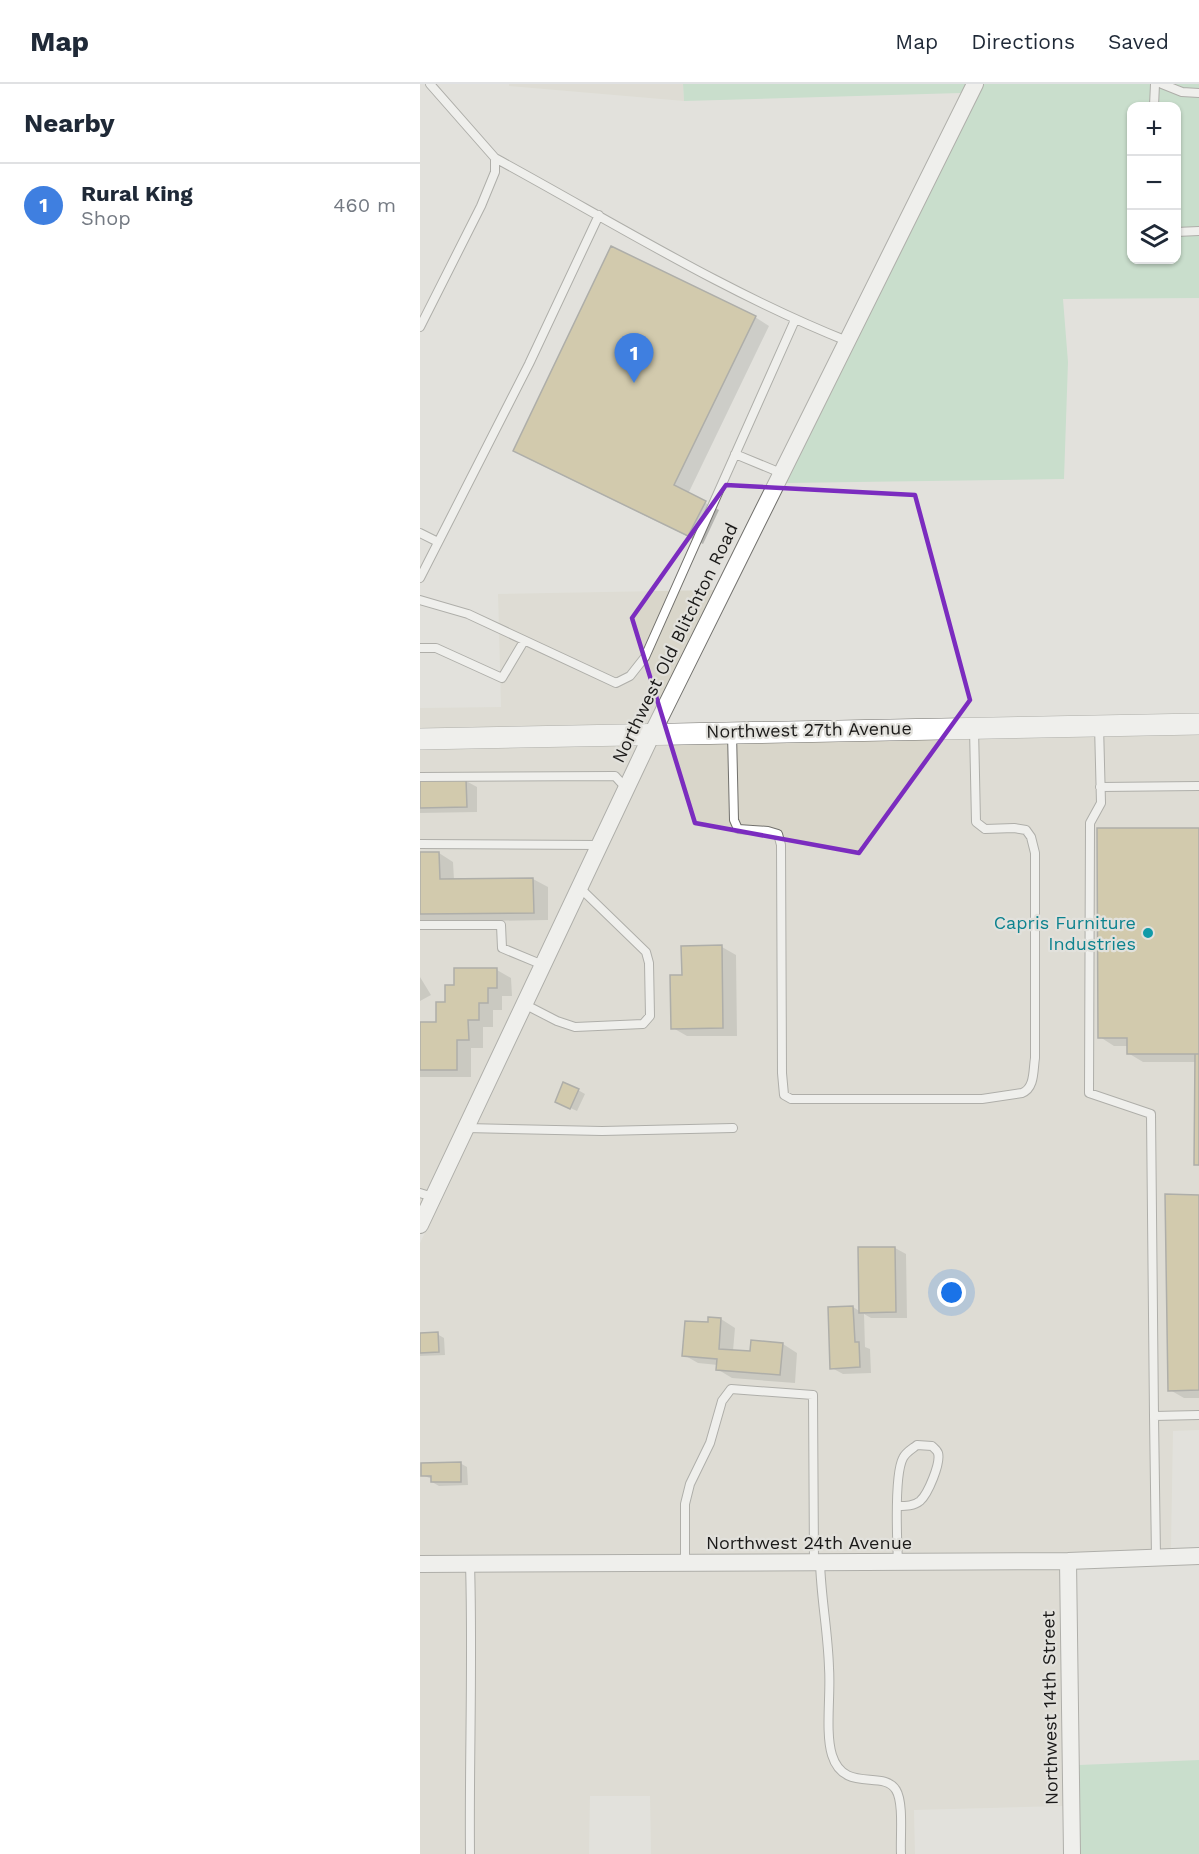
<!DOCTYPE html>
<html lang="en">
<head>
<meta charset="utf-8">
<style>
	:root { --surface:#fff; --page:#f2f2f3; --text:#1f2937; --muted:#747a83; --line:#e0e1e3; --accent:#2563eb }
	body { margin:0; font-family:"Work Sans",sans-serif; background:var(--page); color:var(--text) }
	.controls { position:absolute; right:18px; top:18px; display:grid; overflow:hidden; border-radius:12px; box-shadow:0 2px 4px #0004 }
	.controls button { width:54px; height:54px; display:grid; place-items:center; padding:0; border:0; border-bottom:2px solid var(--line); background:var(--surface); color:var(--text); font:30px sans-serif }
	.you { position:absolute; left:532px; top:1209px; width:21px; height:21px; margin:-15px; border:4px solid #fff; border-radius:50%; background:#1a73e8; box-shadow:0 0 0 9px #1a73e833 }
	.badge { display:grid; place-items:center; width:39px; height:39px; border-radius:50%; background:var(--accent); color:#fff; font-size:20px; font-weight:700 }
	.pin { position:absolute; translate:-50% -50px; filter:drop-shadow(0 2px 3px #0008) }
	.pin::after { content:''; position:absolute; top:32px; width:21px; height:18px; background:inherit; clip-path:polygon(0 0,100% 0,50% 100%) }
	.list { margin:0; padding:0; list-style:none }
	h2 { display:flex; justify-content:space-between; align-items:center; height:78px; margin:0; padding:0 24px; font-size:26px }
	h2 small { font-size:20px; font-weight:400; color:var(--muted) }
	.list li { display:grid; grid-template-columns:39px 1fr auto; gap:18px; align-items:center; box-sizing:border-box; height:84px; padding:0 24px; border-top:2px solid var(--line) }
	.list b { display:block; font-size:22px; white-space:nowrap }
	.list p { margin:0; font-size:20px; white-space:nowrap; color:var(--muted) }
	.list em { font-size:20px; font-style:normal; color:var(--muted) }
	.icon { flex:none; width:33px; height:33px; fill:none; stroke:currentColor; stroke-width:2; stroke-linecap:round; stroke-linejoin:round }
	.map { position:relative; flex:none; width:779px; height:1770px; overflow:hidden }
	header { display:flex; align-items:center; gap:36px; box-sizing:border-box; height:84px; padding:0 30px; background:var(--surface); border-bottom:2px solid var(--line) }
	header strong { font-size:28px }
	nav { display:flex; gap:33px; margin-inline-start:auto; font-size:21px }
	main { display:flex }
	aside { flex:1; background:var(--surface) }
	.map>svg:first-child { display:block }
	.built { fill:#d9d6ca }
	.green { fill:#abd9b9; fill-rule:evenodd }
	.shadow { fill:#0003 }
	.building { fill:#beae74; stroke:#706f6b; stroke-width:1.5 }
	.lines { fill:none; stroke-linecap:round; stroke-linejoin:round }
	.service-casing { stroke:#71706c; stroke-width:10 }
	.minor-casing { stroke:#71706c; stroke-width:18 }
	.tertiary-casing { stroke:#71706c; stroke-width:22 }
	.service { stroke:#fff; stroke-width:8 }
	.minor { stroke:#fff; stroke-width:16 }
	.tertiary { stroke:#fff; stroke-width:21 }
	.marked { fill:none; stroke:#7b2cbf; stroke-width:4.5; stroke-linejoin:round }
	.culture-dot { fill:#0f9aa8; stroke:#e2e1dc; stroke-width:2 }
	.labels { text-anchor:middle; stroke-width:4.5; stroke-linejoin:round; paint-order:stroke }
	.street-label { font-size:18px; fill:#1b1a19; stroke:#e2e1dc }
	.culture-label { font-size:18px; fill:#0d838f; stroke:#e2e1dc; text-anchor:end }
</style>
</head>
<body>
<header>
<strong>Map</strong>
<nav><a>Map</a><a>Directions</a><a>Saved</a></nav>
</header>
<main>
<aside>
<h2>Nearby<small></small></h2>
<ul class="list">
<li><span class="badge" style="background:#3f7fe0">1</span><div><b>Rural King</b><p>Shop</p></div><em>460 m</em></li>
</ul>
</aside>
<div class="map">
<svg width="779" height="1770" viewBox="0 0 779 1770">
	<rect width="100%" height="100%" fill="#e2e1dc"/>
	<!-- built -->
	<path class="built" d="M89,0H263L264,17L89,2Z
		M294,506L226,643L0,648V624L81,623L78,510Z
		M779,647V1346L753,1347L751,1466L648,1469L0,1473V1159L237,657Z
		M219,657L0,1122V662Z
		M640,1484L643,1722L494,1726L495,1770H231L230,1712H170L169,1770H0V1488Z"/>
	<!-- green -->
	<path class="green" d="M263,0H546L541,9L264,17Z
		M563,0H779V214L643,215L648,278L644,395L365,399ZM712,22H756V176H712Z
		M779,1676V1770H660L659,1681Z"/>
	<!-- shadow -->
	<path class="shadow" d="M335,233L349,242L268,410L299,426L283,460L109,375Z
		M0,697H46L57,703V728L0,729Z
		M779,745V1082L775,1080L776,978H723L708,969V962H694L680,953Z
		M0,769H19L33,778L34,796L113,795L128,803V836L0,838Z
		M302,863L316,871L317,952H267L253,944L264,892Z
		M77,886L91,894L92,912H82V926H73V943H63V964H51V993H0V939H18L35,903Z
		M0,893L11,911L0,917Z
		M158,1006L165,1010L157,1027L144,1021Z
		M779,1111V1314H764L750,1306Z
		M475,1164L486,1170L487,1234H451L444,1230L445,1263L450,1265L451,1289L423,1290L412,1284L433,1223L441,1228Z
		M290,1234L301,1235L315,1244L313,1267L332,1269L363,1260L377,1269L375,1299L312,1294L297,1285L298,1281L278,1279L264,1271L289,1240Z
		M0,1250H17L24,1254L25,1271L0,1272Z
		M40,1379L47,1383L48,1401L19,1402L12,1398V1395L2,1391Z"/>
	<!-- building -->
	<path class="building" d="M191,162L336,232L254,401L286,417L268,452L93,367Z
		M46,695L47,723L0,724V696Z
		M677,744H779V970H707V954H678Z
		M0,768H19L20,795L113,794L114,829L0,830Z
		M302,861L303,944L251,945L250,891H262L261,862Z
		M34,884H77V904H68V919H59V936H48L49,956H37V986H0V938H16V918H25V901H34Z
		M775,970H779V1081H774Z
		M143,998L159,1005L150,1025L135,1018Z
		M745,1110L779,1111V1306L748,1307Z
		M438,1163H475L476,1228L439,1229Z
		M433,1222L435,1258H439L440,1283L410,1285L408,1223Z
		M288,1233L301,1234L299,1265L330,1267L331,1256L363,1259L360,1291L296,1286L297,1275L262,1272L265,1237L288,1238Z
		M18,1248L19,1268L0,1269V1249Z
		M41,1378V1398H11V1392H1V1379Z"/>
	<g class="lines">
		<defs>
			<path id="service" d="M742,0L762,8L779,9
				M734,22L735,0
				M75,74C191,137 304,208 427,257
				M756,148L779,147
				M0,243L61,122L75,88V74L10,0
				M315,370L361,389
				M0,449L18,458
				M0,494L109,280L179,131
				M0,516L48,530L196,599L210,592L225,573L375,236
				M0,564H16L82,594L104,557
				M679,641L681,719L670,739L669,1009L731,1030L734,1332L779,1331
				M312,649L314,736L318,745L348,747L358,750L361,761L362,989L364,1011L371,1015H562L602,1009C615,1004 613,986 615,974V769L611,753L606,746L594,744L565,745L556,738L554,644
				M0,693L195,692L206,704
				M680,703L779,702
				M0,760L179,761
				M0,841H81L82,864L123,881
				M104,920L137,937L155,943L223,940L230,932L229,879L226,868L159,803
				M46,1044L182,1047L313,1044
				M0,1109L13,1113
				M734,1332L736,1473
				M400,1478C401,1514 408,1548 409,1584C411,1609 405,1649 412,1671C424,1710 463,1685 476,1706C484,1719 480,1754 481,1770
				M478,1478C477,1456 474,1391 483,1374C486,1368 492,1365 497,1361L512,1362C514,1364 517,1366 518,1369C521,1379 508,1410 500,1417C494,1422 486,1422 478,1422
				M265,1479V1420L270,1400L290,1359L302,1317L311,1305L393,1311L394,1478
				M50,1480C53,1577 49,1673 50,1770"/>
			<path id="minor" d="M0,1141L232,650L555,0
				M648,1477L652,1770
				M0,1480L648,1477L779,1472"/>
			<path id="tertiary" d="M0,655L779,640"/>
		</defs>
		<!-- service casing -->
		<use href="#service" class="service-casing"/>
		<!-- minor casing -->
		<use href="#minor" class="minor-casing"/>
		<!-- tertiary casing -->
		<use href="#tertiary" class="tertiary-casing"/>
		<!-- service -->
		<use href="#service" class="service"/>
		<!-- minor -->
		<use href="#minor" class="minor"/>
		<!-- tertiary -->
		<use href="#tertiary" class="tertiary"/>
	</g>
	<!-- marked area -->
	<path d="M0 0H779V1770H0ZM306,401L495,411L550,616L439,769L275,739L212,534Z" fill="#e2e1dc" fill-opacity=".55" fill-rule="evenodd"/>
	<path class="marked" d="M306,401L495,411L550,616L439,769L275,739L212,534Z"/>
	<!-- markers -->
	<circle class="culture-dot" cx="728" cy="849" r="6"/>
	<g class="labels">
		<!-- street labels -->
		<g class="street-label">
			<text transform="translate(255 559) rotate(-64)" y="6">Northwest Old Blitchton Road</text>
			<text transform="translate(389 646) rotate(-1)" y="6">Northwest 27th Avenue</text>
			<text x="389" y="1465">Northwest 24th Avenue</text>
			<text transform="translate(630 1624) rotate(-91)" y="6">Northwest 14th Street</text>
		</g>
		<!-- culture labels -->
		<g class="culture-label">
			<text x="716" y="845">Capris Furniture<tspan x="716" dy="21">Industries</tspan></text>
		</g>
	</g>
</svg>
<div class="controls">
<button>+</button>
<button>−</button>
<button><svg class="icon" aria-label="layers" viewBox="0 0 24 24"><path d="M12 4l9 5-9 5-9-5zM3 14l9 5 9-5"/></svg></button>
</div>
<div class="you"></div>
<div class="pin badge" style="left:214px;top:299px;background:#3f7fe0">1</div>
</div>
</main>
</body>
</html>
